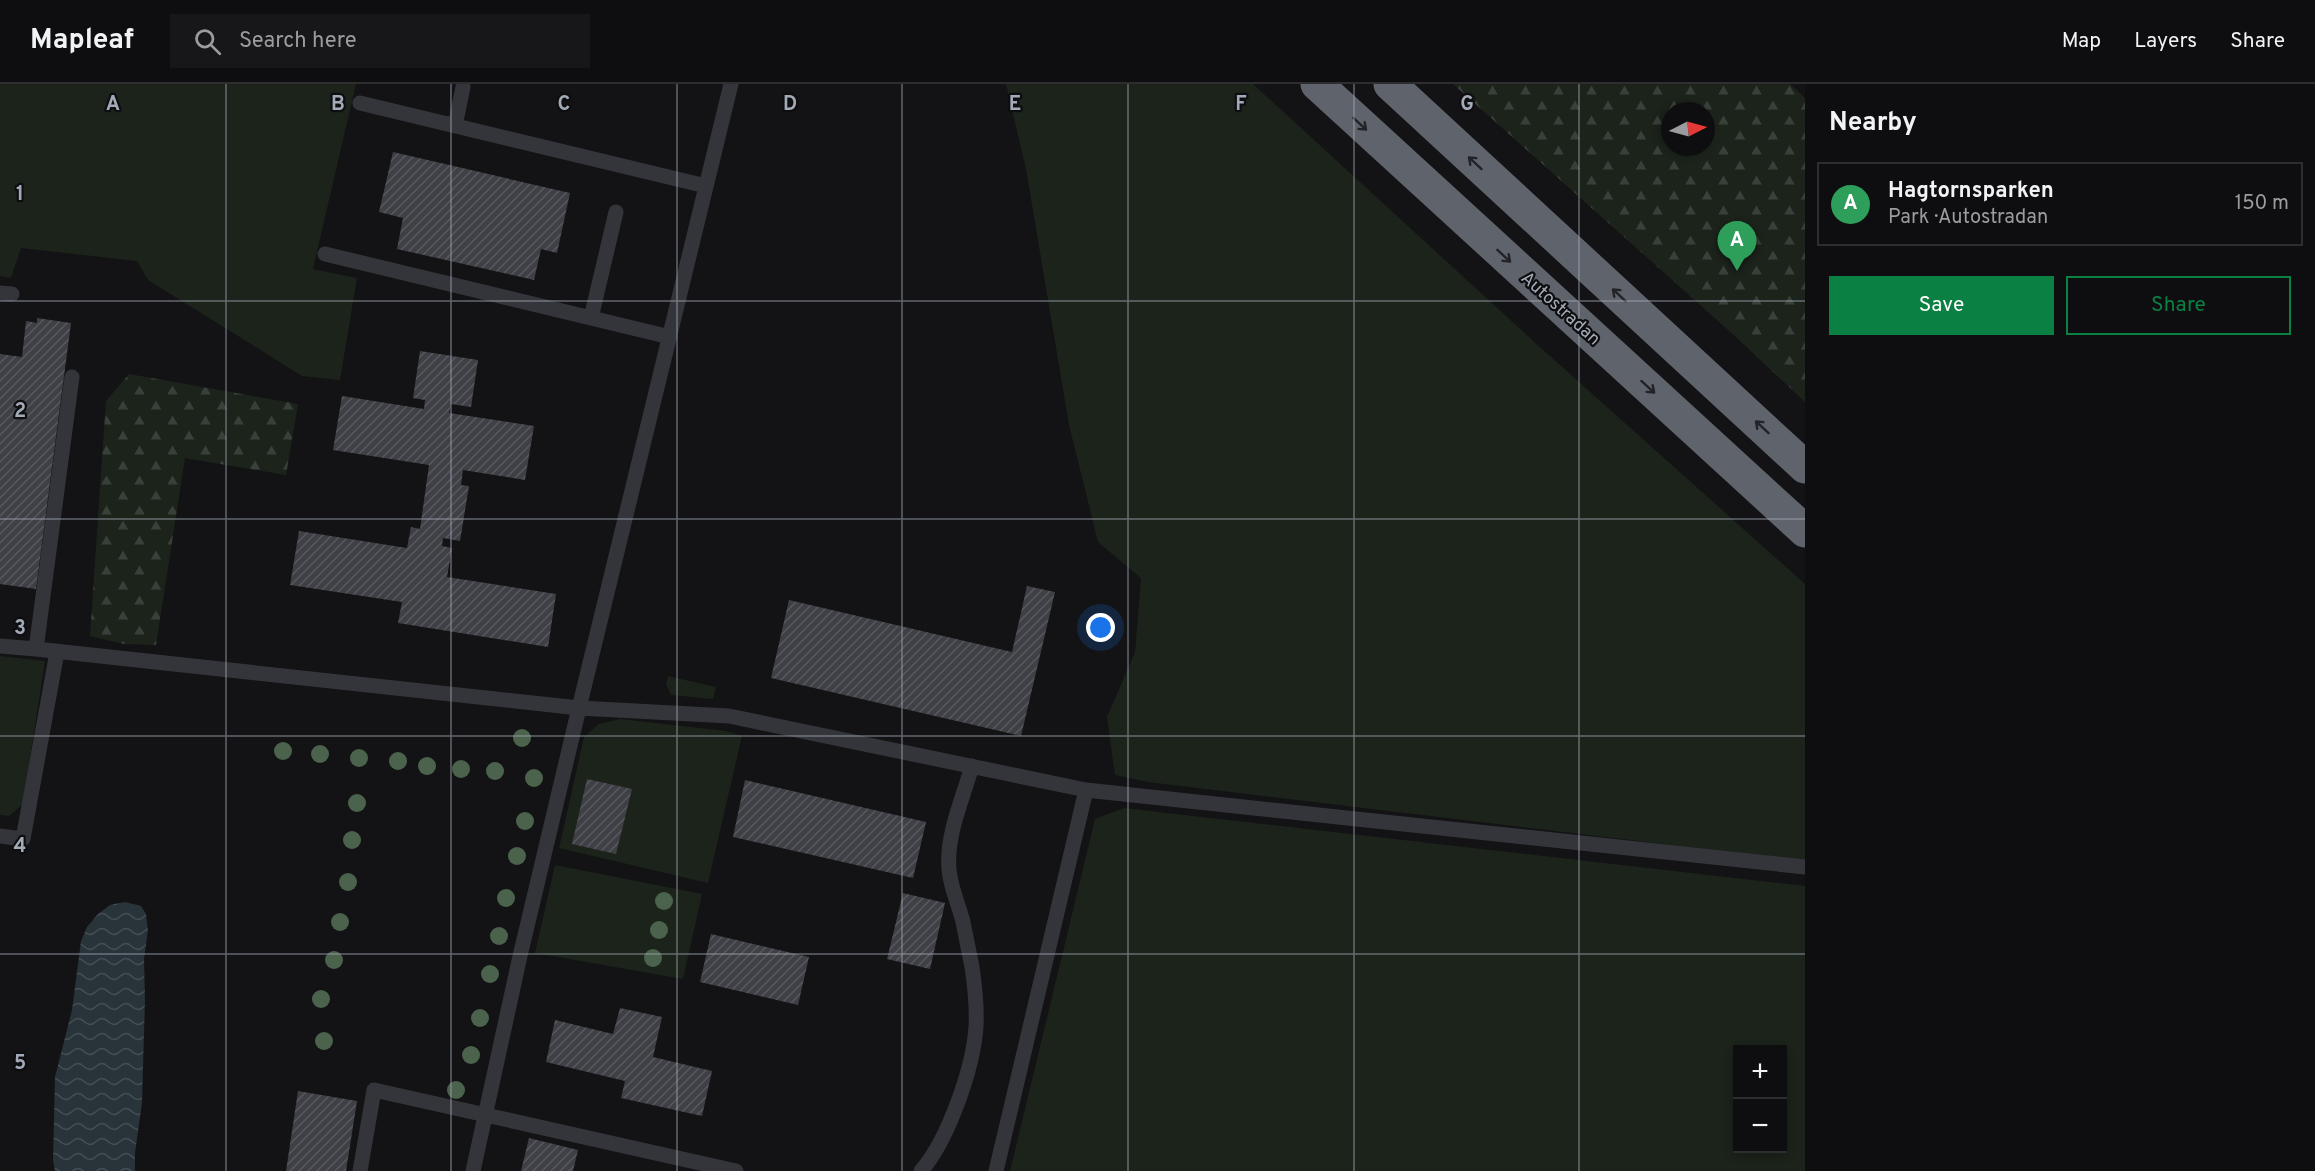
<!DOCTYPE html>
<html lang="en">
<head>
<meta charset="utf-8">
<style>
	:root { --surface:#0e0e10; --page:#171719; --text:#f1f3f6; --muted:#9b9c9f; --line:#2e2e30; --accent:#0b8043 }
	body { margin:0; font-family:Overpass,sans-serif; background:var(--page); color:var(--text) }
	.controls { position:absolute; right:18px; bottom:18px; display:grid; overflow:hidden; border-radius:0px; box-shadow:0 3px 9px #0003 }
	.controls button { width:54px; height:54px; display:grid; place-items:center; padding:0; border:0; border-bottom:2px solid var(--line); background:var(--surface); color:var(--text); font:30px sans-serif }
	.compass { position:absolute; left:1661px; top:18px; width:54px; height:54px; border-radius:50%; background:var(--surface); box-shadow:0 3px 9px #0003; rotate:84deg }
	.you { position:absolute; left:1101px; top:544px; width:21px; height:21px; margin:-15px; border:4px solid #fff; border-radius:50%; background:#1a73e8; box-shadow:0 0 0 9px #1a73e833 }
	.badge { display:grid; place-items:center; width:39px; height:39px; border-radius:50%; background:var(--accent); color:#fff; font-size:20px; font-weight:700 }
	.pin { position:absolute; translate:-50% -50px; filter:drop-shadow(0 2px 3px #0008) }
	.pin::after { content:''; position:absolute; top:32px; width:21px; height:18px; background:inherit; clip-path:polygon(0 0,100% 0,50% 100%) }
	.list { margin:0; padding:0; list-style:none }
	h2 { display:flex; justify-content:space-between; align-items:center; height:78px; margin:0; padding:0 24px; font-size:26px }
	h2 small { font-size:20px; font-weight:400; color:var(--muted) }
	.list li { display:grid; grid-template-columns:39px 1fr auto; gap:18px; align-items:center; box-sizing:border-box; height:84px; margin:0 12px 12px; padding:0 12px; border:2px solid var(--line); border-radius:0px }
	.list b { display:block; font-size:22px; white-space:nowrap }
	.list p { margin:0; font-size:20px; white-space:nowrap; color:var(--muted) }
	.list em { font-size:20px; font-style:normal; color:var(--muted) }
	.actions { display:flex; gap:12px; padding:18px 24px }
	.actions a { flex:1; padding:14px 0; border:2px solid var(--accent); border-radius:0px; text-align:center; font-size:21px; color:var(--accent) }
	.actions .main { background:var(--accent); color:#fff }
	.icon { flex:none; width:33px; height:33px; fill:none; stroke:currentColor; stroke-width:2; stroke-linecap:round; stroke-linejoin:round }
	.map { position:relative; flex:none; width:1805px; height:1087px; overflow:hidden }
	header { display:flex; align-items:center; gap:36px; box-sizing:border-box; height:84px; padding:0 30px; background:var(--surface); border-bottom:2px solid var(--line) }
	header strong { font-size:28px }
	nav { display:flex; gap:33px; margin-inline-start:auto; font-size:21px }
	.search { width:420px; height:54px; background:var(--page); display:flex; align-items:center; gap:15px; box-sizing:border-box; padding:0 21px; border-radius:0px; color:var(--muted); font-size:22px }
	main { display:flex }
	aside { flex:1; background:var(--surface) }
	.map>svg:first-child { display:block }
	.green { fill:#1b231b; fill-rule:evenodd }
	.forest { fill:url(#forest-firs); fill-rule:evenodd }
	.water { fill:url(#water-waves) }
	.building { fill:url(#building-hatch) }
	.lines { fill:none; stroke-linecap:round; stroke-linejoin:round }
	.lane { stroke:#34353a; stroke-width:15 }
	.highway { stroke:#5f636c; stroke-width:33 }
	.tree { fill:#4b624c }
	.oneway { stroke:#222327 }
	.grid { fill:none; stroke:#a3aab7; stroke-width:1.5; stroke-opacity:0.55 }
	.labels { text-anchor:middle; stroke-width:4.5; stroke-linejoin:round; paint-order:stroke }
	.street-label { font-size:18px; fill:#a3aab7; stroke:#0e0e10 }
	.grid-label { font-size:20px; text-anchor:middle; font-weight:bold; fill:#a3aab7; stroke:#0e0e10; stroke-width:4.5; stroke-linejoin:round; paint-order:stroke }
</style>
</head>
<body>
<header>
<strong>Mapleaf</strong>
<div class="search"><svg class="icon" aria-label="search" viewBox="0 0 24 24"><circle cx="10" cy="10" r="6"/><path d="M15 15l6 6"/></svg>Search here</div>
<nav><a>Map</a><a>Layers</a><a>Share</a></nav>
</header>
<main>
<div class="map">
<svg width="1805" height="1087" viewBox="0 0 1805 1087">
	<defs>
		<pattern id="forest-firs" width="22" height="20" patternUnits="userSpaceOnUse" patternTransform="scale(1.5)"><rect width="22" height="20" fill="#1b231b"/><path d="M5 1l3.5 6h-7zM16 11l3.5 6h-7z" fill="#39403a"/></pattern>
		<pattern id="water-waves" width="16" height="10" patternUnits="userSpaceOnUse" patternTransform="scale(1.5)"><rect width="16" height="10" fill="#28333a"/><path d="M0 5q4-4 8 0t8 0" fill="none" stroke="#444e54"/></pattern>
		<pattern id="building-hatch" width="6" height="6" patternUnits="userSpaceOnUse" patternTransform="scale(1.5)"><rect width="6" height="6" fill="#3f4045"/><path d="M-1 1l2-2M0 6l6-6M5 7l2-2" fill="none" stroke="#58595e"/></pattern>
	</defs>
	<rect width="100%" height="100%" fill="#131315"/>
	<!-- green -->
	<path class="green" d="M0,0H356L313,185L357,194L340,296L302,292L148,196L137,177L21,164L11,194L0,192Z
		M1006,0H1253L1541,264L1805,500V777L1148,698L1115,691L1107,633L1135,568L1141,494L1098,458L1069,341L1026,85Z
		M0,572L45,577L23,720L9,732L0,731Z
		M668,592L716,603L713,615L671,611L666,600Z
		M620,635L726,647L742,652L708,799L559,764L584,653L599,640Z
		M1124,724L1805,802V1087H1010L1095,735ZM1738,966H1782V1064H1738Z
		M555,781L702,810L683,895L535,869Z"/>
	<!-- forest -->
	<path class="forest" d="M1453,0H1790L1805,14V318L1736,253ZM1670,27H1706V63H1670Z
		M129,290L298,320L286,391L185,374L156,561L124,560L90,552L106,317Z"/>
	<!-- water -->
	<path class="water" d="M125,818L141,822L146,830L148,846L144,875L145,915L142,1019L135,1069V1087H55L53,1076L55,993L72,926L81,857L87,843L98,830L110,821Z"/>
	<!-- building -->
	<path class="building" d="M393,68L570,109L557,169L541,165L534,196L397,165L403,134L379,128Z
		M37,234L71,239L36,505L0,500V270L22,273L26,237L37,239Z
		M420,267L478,276L471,323L451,320L449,329L534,342L525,396L463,386L461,401L469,402L460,457L443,454L442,462L452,464L447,493L556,510L548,563L398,539L402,518L290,501L299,447L407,464L411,443L420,445L429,381L333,366L342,312L424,325L425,316L413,314Z
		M1027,502L1055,508L1021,652L771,594L789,516L1012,568Z
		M587,695L632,705L616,770L572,760Z
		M745,696L926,738L913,794L733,753Z
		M903,809L945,819L930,885L887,875Z
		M711,850L809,873L798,921L700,898Z
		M620,924L662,933L653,973L712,987L702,1032L621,1014L625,997L546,978L555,936L613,950Z
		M298,1007L357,1017L346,1087H286Z
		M529,1054L578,1066L573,1087H521Z"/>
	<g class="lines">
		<!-- lane -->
		<path class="lane" d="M360,19L706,102
			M455,42L463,3
			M325,170L670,253
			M0,209L12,210
			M591,234L616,128
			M72,293L36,565L579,624L731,0
			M0,562L36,565
			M0,752L23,755L57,568
			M360,1087L374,1006L736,1087
			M473,1087L520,872L579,624L729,632L1086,706
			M921,1087C948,1056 973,985 976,943C977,923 975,903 972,883C969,868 966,853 963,838C959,821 950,803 949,785C946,751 963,714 972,682
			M996,1087L1086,706L1805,783"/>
		<!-- highway -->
		<path class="highway" d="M1317,0L1805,447
			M1390,0L1805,383"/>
	</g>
	<!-- trees -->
	<g class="tree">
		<circle cx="522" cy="654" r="9"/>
		<circle cx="283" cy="667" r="9"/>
		<circle cx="320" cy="670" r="9"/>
		<circle cx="359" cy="674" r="9"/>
		<circle cx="398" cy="677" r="9"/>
		<circle cx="427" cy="682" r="9"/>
		<circle cx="461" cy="685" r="9"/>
		<circle cx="495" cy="687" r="9"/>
		<circle cx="534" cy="694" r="9"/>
		<circle cx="357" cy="719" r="9"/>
		<circle cx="525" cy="737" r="9"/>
		<circle cx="352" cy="756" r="9"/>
		<circle cx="517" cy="772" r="9"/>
		<circle cx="348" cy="798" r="9"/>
		<circle cx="506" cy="814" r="9"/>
		<circle cx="664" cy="817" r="9"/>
		<circle cx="340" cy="838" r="9"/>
		<circle cx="659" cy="846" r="9"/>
		<circle cx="499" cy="852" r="9"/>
		<circle cx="653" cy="874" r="9"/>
		<circle cx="334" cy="876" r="9"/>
		<circle cx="490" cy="890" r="9"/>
		<circle cx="321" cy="915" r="9"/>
		<circle cx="480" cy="934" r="9"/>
		<circle cx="324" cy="957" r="9"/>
		<circle cx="471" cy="971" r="9"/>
		<circle cx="456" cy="1006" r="9"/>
	</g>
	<!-- one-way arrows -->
	<defs><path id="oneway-shaft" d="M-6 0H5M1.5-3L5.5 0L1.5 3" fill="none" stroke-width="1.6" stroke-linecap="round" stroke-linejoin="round" transform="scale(1.5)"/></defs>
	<g class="oneway">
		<use href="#oneway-shaft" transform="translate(1360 40) rotate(43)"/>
		<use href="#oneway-shaft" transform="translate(1475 79) rotate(-137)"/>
		<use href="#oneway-shaft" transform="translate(1504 172) rotate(43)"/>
		<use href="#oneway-shaft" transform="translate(1619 211) rotate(-137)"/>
		<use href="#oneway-shaft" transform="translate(1648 303) rotate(42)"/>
		<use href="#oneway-shaft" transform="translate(1762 343) rotate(-137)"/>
	</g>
	<!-- grid -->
	<path class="grid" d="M226,0V1087M451,0V1087M677,0V1087M902,0V1087M1128,0V1087M1354,0V1087M1579,0V1087M0,217H1805M0,435H1805M0,652H1805M0,870H1805"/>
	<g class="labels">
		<!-- street labels -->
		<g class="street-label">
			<text transform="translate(1561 224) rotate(42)" y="6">Autostradan</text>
		</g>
	</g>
	<g class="grid-label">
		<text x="113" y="26">A</text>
		<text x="338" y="26">B</text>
		<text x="564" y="26">C</text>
		<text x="790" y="26">D</text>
		<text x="1015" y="26">E</text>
		<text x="1241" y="26">F</text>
		<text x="1467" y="26">G</text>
		<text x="20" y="116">1</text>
		<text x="20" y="333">2</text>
		<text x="20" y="550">3</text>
		<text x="20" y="768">4</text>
		<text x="20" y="985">5</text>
	</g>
</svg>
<div class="controls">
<button>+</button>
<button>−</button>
</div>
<svg class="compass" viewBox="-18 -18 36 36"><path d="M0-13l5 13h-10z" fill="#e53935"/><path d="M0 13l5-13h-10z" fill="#9b9c9f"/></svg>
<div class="you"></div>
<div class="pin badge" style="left:1737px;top:187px;background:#2e9e5b">A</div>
</div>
<aside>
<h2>Nearby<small></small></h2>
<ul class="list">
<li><span class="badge" style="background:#2e9e5b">A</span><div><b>Hagtornsparken</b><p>Park · Autostradan</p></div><em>150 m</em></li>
</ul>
<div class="actions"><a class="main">Save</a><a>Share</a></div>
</aside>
</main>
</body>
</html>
